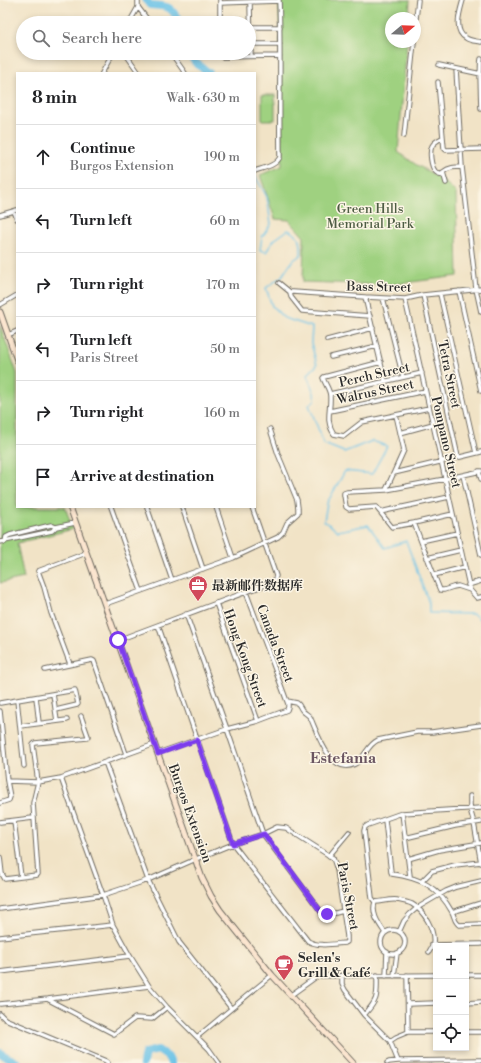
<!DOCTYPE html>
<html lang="en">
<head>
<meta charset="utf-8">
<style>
	:root { --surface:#fff; --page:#f6f6f6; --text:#202124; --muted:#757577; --line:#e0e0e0 }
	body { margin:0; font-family:"Libre Bodoni","Noto Serif SC",serif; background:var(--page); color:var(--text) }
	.controls { position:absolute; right:12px; bottom:12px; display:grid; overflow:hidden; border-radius:0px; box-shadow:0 2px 6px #0003 }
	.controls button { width:36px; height:36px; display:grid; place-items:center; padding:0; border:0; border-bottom:1px solid var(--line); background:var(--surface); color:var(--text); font:20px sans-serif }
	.compass { position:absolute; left:385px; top:12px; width:36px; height:36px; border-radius:50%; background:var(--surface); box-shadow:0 2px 6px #0003; rotate:71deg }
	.stop { position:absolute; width:12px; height:12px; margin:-9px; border:3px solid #7c3aed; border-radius:50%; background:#fff }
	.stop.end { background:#7c3aed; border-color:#fff; box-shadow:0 1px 4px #0008 }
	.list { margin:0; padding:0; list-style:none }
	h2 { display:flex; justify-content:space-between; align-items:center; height:52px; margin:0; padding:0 16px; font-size:17px }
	h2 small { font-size:13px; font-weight:400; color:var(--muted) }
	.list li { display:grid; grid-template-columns:26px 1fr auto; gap:12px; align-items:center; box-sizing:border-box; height:64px; padding:0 16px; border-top:1px solid var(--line) }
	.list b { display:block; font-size:15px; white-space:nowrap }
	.list p { margin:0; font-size:13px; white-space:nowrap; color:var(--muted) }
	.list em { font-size:13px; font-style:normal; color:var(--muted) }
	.icon { flex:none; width:22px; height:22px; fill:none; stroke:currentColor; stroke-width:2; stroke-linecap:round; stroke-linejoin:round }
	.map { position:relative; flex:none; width:481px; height:1063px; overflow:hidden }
	.search { position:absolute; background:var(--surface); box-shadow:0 2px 6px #0003; left:16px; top:16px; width:240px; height:44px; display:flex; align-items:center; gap:10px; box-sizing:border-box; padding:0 14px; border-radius:22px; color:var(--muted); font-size:15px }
	.panel { position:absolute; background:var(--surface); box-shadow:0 2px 6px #0003; left:16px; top:72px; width:240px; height:436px; border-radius:0px }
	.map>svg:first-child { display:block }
	.green { fill:#9fd180; stroke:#657e56 }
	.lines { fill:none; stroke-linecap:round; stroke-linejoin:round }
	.stream { stroke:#6ac2e7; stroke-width:1.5 }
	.river { stroke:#6ac2e7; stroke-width:8 }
	.street-casing { stroke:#706b61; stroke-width:5.5 }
	.secondary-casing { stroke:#706b61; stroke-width:7 }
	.street { stroke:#fff; stroke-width:3.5 }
	.secondary { stroke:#fbe5cf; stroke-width:5 }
	.route { stroke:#7c3aed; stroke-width:5 }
	.labels { text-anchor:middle; stroke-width:3; stroke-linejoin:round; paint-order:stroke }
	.park-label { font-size:13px; fill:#4e5d44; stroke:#fcf5e5 }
	.street-label { font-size:13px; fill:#2b2b2b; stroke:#fcf5e5 }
	.poi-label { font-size:13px; font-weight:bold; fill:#2b2b2b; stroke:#fcf5e5; text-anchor:start }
	.quarter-label { font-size:15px; font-weight:bold; fill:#6a5561; stroke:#fcf5e5 }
</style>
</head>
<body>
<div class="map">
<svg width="481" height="1063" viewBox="0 0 481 1063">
	<rect width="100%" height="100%" fill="#fcf5e5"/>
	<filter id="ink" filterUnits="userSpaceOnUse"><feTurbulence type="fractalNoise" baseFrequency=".025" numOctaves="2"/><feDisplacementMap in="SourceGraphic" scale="8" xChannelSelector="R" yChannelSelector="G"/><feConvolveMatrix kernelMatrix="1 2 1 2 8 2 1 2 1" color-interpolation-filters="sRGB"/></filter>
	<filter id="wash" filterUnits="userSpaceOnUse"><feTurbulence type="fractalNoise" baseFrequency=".012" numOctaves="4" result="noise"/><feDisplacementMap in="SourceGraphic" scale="16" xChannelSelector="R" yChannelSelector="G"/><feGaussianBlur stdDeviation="0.9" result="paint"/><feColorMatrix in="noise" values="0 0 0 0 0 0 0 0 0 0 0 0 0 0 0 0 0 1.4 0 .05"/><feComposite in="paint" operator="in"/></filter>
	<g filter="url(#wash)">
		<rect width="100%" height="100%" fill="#f1e3c6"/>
		<!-- green -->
		<path class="green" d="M279,0H410L409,18H391V42H407L398,152L415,164L442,179L456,193L458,276L388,285L303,282L304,237L289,220L275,219L260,175L282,166Z
			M262,95H275V120H262Z
			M0,325L17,373V507H65L73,529L17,543L24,578L0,583Z"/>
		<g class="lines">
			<!-- stream -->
			<path class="stream" d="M255,176L267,197L271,224L262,237L260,250L266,252L274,240L288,230C302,237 301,241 301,255L292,261L282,276L266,288L272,306L284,318L312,327L311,343L317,365L307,375L314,393L315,400L309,405L324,444L344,452L372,441L387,446L372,474L345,471L327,503L324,521L338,531L368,525L385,548L406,541L429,603V613L473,614L481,620"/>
			<!-- river -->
			<path class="river" d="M146,0L150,5C169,6 171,6 180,23
				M188,53L196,63L209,73
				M0,1053L18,1063
				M143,1063L145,1053L158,1050L168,1057L171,1063"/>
		</g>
	</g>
	<g filter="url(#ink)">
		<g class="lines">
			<defs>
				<path id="street" d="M220,0V23
					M463,0C460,11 453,31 466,38C470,41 476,41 481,42
					M250,2L251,56
					M220,3L279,1
					M138,7L150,23
					M129,23L138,7V0
					M249,27H280
					M415,28L418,0
					M251,44H280
					M125,53L139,73
					M171,53L185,73
					M220,53L221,56L223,57L280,56
					M481,59C480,64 481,69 480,73L481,109
					M439,65L481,74
					M456,69L462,167L476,289L481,312
					M102,73L113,53
					M438,82L444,148L446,150L481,149
					M404,136L414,42
					M442,138C438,140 434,142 432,146C429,152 431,166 435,171C437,174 440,174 443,175
					M255,171C263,168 276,166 280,157C279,105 281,53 279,0
					M446,183L443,172C449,167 455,167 462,167
					M14,211L17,219
					M0,215L17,210
					M279,283L290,292H293L365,297L405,299L423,295L481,289
					M459,291L481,391
					M290,292L291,297L302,311L370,316
					M440,294L476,453
					M423,295L458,457
					M365,297L385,381
					M383,298L403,377
					M405,299L470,590
					M0,305L17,295
					M8,335L17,331
					M327,340L373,328
					M331,357L377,346
					M381,362L324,377L323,378C325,384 330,390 330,396C331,410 325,421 334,434L344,436L362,422L429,408
					M330,394L422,373
					M330,411L425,391
					M400,433L433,424
					M479,471L481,479
					M394,473L481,452
					M463,475L481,555
					M386,490L404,450L396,415
					M111,507L141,591
					M147,507L172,580
					M182,507L203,569
					M216,507L233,558
					M380,512L449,497
					M453,514L414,523L392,527L376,507L349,509L346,507L344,495V493L347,492L386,490L445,479L481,471
					M414,523L434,575L440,590H444L453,587L458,586L470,590L477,598L481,597
					M421,541L457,533
					M0,542L52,531L56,527L75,523
					M5,542L6,537L10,535L51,525L56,527
					M427,558L461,550
					M434,575L465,567
					M468,585L481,581
					M216,603L258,721
					M105,604L233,558L278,537L283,532L287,523L298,513V508L297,500L278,454L270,429
					M186,614L227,729L263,834L322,913L332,914L343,911
					M118,640L273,582L275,579L276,576L252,507
					M70,664L51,613L44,587L38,571L86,553
					M45,670L92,660L94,661L126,754
					M53,694L57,721
					M36,697L39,723
					M17,700L24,766
					M287,701L297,703C300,705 300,708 302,710C305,714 310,715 311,719C318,735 331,776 355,764C365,758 367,745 378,740L417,732H432L481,725
					M0,703L75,690L78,704L77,705L56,710
					M0,711L7,781L10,797L9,800L0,803
					M20,726L67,720
					M158,753L227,729L258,721L287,710L288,707V704L246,592
					M105,762L148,880L179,942L231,1008
					M61,778L103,895L113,925L130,956L149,986L167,1007L197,1037L272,975
					M7,781L38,782L61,778L155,744
					M470,796V809L474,823L481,863
					M402,813L410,876
					M385,820L391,872L392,874C420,878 438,886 452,912C454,915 454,920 457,923L459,925L481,924
					M14,821L21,877
					M0,822L33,818
					M405,838L455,826L481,822
					M329,856L349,832
					M0,857L2,874L5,879L37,875L38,874L33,803L38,782L33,745L35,743L87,738L88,736L81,716
					M408,859L439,850L481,843
					M422,881L432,871L455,865L481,862
					M375,902C383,902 390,899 397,900C402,901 408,902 412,904C424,911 435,929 433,944C432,947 430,950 429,952
					M0,909L103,895L148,880L196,859L233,844L263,834L277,827L286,828L333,858L337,870L347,936V942L345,943C333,944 318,947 308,941L233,844L158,625
					M452,912L481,903
					M381 942a12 12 0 1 1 24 0a12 12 0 1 1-24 0Z
					M399,932L404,921L410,914L417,908L446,891L456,887L481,881
					M385,933C379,924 371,914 375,902L372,898L364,831L365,827L368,825L402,813L481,808
					M0,937L113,925
					M432,945L481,944
					M0,972L130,956
					M342,975V984L345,990L364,1015L390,1041L398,1061
					M407,975L408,1032
					M466,975H481
					M386,976L387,952
					M394,976L397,953
					M291,995L316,977L320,976L436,975
					M49,1000L114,1034L135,1018L152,1019L167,1007
					M466,1003L481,1002
					M0,1004L48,999L149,986
					M408,1004L436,1003
					M0,1014L5,1019L106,1061L108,1063
					M364,1015C379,999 377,996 377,975
					M466,1032H481
					M197,1037L209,1049L219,1063
					M390,1041L396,1037L408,1032H436
					M387,1063L389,1062L398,1061L481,1060"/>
				<path id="secondary" d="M0,312L17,360
					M70,507L202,878L211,896L220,910L272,975L353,1063"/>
			</defs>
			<!-- street casing -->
			<use href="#street" class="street-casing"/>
			<!-- secondary casing -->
			<use href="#secondary" class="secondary-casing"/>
			<!-- street -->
			<use href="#street" class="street"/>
			<!-- secondary -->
			<use href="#secondary" class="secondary"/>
		</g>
	</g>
	<g class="lines" filter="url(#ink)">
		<!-- route -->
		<path class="route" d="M118,640L158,754L197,740L233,844L264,834L322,913L327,914"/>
	</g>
	<!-- icons -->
	<defs>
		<symbol id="office-pin" viewBox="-11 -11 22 30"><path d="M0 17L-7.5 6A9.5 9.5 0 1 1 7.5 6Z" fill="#d1495b" stroke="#fcf5e5"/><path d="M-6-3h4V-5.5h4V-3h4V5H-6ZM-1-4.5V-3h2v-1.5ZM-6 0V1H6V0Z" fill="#fff"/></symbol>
		<symbol id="cafe-pin" viewBox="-11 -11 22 30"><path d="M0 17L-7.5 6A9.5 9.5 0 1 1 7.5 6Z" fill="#d1495b" stroke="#fcf5e5"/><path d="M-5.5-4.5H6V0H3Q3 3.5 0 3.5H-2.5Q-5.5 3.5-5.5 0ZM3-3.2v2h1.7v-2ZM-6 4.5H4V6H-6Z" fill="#fff"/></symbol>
	</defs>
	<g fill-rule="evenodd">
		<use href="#office-pin" x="187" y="574" width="22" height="30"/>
		<use href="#cafe-pin" x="273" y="953" width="22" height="30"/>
	</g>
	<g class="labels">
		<!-- park labels -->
		<g class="park-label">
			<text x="370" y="213">Green Hills<tspan x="370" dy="15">Memorial Park</tspan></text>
		</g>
		<!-- street labels -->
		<g class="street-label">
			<text transform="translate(379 286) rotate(1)" y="5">Bass Street</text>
			<text transform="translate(374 374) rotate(-13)" y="5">Perch Street</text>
			<text transform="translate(450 374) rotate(78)" y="5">Tetra Street</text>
			<text transform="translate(375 391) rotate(-12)" y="5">Walrus Street</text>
			<text transform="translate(447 442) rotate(77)" y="5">Pompano Street</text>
			<text transform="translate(276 643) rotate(69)" y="5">Canada Street</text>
			<text transform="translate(246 658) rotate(70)" y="5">Hong Kong Street</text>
			<text transform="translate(191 813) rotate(70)" y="5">Burgos Extension</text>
			<text transform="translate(349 896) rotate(79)" y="5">Paris Street</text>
		</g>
		<!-- poi labels -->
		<g class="poi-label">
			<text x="212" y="590">最新邮件数据库</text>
			<text x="298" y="962">Selen's<tspan x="298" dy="15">Grill &amp; Café</tspan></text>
		</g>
		<!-- quarter labels -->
		<g class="quarter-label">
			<text x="343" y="763">Estefania</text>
		</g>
	</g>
</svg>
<div class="controls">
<button>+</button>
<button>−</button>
<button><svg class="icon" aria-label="locate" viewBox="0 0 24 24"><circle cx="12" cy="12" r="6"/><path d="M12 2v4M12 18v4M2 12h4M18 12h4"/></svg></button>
</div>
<svg class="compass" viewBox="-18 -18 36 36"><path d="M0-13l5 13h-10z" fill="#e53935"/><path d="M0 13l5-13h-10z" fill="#757577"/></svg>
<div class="stop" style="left:118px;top:640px"></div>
<div class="stop end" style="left:327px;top:914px"></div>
<div class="search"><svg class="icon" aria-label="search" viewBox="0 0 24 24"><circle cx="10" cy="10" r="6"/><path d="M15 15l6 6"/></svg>Search here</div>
<section class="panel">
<h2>8 min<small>Walk · 630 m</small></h2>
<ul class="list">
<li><svg class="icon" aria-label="ahead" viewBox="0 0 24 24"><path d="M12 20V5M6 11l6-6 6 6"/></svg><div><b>Continue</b><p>Burgos Extension</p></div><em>190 m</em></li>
<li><svg class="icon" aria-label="left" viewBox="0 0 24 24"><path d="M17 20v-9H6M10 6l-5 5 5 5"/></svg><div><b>Turn left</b></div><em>60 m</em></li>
<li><svg class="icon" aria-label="right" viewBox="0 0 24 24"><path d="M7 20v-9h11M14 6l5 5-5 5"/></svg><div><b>Turn right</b></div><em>170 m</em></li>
<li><svg class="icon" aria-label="left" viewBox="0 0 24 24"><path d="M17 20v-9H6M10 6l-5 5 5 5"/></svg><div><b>Turn left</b><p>Paris Street</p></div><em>50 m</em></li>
<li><svg class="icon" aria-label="right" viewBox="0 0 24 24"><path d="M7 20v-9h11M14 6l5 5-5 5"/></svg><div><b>Turn right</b></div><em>160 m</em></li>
<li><svg class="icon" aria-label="arrive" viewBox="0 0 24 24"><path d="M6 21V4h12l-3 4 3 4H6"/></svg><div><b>Arrive at destination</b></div></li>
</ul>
</section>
</div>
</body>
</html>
